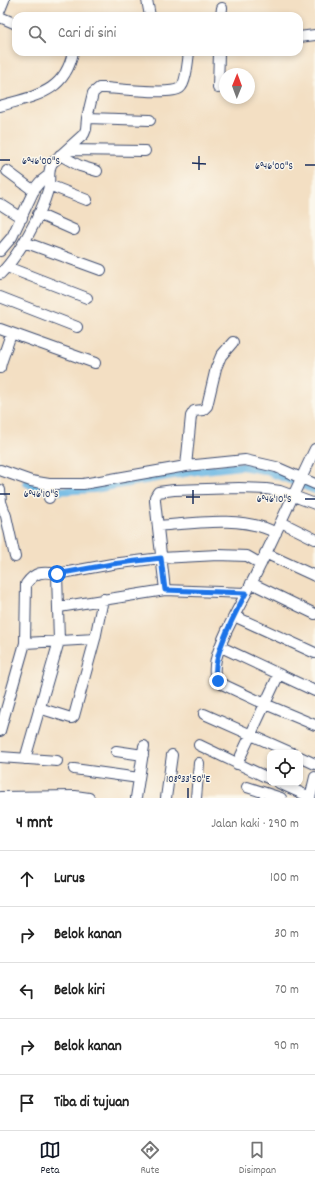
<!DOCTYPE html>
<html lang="id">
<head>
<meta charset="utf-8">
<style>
	:root { --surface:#fff; --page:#f2f2f2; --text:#222; --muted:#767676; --line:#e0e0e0; --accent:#111827 }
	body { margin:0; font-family:Dekko,sans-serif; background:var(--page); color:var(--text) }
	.controls { position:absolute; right:12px; bottom:12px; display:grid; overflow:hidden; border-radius:8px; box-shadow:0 2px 6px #0003 }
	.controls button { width:36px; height:36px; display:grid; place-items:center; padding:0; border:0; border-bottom:1px solid var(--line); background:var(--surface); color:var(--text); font:20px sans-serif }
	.compass { position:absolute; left:219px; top:68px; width:36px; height:36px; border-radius:50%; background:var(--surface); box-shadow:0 2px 6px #0003; rotate:1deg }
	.stop { position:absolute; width:12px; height:12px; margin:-9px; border:3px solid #1a73e8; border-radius:50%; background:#fff }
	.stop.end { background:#1a73e8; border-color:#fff; box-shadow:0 1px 4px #0008 }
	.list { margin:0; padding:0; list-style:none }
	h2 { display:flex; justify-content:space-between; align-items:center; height:52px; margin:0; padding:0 16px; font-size:17px }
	h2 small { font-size:13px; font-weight:400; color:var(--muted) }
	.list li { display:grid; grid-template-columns:26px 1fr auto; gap:12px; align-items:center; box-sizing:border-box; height:56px; padding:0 16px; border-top:1px solid var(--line) }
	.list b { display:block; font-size:15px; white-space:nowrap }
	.list em { font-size:13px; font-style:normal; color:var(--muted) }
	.icon { flex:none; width:22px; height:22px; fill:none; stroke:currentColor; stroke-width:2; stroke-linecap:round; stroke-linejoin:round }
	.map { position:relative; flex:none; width:315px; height:798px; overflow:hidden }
	.search { position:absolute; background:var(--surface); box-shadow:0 2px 6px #0003; left:12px; right:12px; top:12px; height:44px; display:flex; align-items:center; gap:10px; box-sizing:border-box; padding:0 14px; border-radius:12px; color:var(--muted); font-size:15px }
	.sheet { height:332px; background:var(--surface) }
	nav { display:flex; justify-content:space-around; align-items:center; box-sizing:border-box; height:56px; border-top:1px solid var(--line); background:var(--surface); font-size:11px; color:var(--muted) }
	nav a { display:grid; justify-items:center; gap:2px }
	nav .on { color:var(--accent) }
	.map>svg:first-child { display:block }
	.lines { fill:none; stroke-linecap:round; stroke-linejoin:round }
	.canal { stroke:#6ab7e4; stroke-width:8 }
	.minor-casing { stroke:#3b496d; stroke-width:12 }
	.minor { stroke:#fff; stroke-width:10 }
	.route { stroke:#1a73e8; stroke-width:5 }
	.ticks { fill:none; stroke:#1b2f5e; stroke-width:1.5 }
	.ticks-label { font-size:10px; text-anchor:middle; fill:#1b2f5e; stroke:#fbf7ec; stroke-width:3; stroke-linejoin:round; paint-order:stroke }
</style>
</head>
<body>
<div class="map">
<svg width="315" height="798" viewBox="0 0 315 798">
	<rect width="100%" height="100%" fill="#fbf7ec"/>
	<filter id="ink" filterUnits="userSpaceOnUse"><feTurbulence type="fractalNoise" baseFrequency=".025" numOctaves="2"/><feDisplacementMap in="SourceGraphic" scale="8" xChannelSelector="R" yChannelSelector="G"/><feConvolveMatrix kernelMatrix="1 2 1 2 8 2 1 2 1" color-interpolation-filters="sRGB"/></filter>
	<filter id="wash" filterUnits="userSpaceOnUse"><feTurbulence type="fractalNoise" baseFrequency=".012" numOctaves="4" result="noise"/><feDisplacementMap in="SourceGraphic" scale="16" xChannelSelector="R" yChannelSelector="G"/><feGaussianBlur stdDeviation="0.9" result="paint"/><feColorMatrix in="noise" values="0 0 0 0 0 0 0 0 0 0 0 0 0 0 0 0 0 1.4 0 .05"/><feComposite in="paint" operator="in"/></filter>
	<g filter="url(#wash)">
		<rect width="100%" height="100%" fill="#f3dfc3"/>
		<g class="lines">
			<!-- canal -->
			<path class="canal" d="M27,483L35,487L55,491L94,489L196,471L241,466L264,470L315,490"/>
		</g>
	</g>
	<g filter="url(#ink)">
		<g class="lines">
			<defs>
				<path id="minor" d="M147,0L150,16
					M0,10L4,0
					M221,16L222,8
					M0,17L16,24
					M299,37L315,35
					M218,88L219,52
					M0,106C34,96 65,93 73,52
					M87,118L150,120
					M67,150L145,151
					M60,155L80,166L97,171
					M7,171L34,191
					M49,185L87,200
					M0,204L22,218
					M38,214L74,230
					M24,242L101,270
					M0,251L12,237L35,188L40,182L49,175
					M7,267L87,298
					M0,274C18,257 41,215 48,190C51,181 47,171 52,163L84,134L86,129L87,118L93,93L99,88H106C119,89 171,95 180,88C186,84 188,60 189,52
					M0,297L77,327
					M0,329L95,363
					M0,368L1,363L11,334
					M315,449C294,493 274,538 252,582C240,606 223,633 216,659C214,669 213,678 222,684L265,704L315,725
					M186,466L191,416L194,411L203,410L207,406L216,368L221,356L233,342
					M0,470L31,481L49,484H83L186,466L245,460L276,467L315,484
					M0,490L1,502L6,516L15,557
					M49,498V484
					M281,522L315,539
					M158,526C194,523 244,515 276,533
					M265,553L315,576
					M251,583L315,614
					M165,590L155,501V497L158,492L174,490L239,488L266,489L280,491L315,504
					M59,607L165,590L246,593
					M234,616L315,653
					M25,643L95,639
					M221,647L315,691
					M39,708L71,718H72L74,716L95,639L103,599
					M204,714L292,753
					M0,731L25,643L26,584C35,572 42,571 57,574
					M199,745L270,779
					M116,751L143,755
					M0,757L57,761
					M300,757L315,764
					M25,759L59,641L57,574L112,564L161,558L218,555L247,556L261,564
					M237,764L279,674
					M74,769L139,778
					M279,783L310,797
					M247,787L281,798
					M0,797L75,796L89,798
					M136,798L144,746
					M166,798L172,755
					M196,798L199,763
					M310,798L315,777"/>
			</defs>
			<!-- minor casing -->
			<use href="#minor" class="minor-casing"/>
			<!-- minor -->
			<use href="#minor" class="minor"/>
		</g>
	</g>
	<g class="lines" filter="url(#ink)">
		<!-- route -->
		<path class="route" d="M57,574L112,564L161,558L165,590L246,593C237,610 207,664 218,681"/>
	</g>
	<!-- ticks -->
	<path class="ticks" d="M0,160H10M192,163L206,164M305,165H315M199,170V156M0,494H10M186,497H200M305,499H315M193,504V490M188,798V788"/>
	<g class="ticks-label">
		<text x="41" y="164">6°46'00"S</text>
		<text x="274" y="169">6°46'00"S</text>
		<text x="41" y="497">6°46'10"S</text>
		<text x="274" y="502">6°46'10"S</text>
		<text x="188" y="782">108°33'50"E</text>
	</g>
</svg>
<div class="controls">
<button><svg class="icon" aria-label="locate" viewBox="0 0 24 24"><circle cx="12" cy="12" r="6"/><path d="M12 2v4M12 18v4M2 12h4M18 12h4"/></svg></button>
</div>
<svg class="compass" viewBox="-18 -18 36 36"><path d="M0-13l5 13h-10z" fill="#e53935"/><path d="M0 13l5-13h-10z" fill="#767676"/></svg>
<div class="stop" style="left:57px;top:574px"></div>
<div class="stop end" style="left:218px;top:681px"></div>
<div class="search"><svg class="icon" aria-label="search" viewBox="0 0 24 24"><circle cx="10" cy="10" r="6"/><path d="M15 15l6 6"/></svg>Cari di sini</div>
</div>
<section class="sheet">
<h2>4 mnt<small>Jalan kaki · 290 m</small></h2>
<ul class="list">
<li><svg class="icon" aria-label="ahead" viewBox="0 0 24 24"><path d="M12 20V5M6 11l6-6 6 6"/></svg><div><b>Lurus</b></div><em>100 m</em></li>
<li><svg class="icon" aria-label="right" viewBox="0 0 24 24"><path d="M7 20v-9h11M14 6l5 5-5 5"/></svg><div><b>Belok kanan</b></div><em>30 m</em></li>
<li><svg class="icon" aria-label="left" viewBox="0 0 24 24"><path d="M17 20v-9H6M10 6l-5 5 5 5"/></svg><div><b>Belok kiri</b></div><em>70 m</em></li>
<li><svg class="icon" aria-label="right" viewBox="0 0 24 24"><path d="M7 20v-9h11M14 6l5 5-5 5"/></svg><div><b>Belok kanan</b></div><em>90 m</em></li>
<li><svg class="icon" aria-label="arrive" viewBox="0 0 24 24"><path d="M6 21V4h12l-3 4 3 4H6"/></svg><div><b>Tiba di tujuan</b></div></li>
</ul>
</section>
<nav>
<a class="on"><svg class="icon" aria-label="map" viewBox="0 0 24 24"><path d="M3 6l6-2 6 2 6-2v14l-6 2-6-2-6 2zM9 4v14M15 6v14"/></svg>Peta</a>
<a><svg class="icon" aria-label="directions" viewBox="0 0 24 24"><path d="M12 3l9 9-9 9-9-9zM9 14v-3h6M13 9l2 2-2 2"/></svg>Rute</a>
<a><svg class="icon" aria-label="saved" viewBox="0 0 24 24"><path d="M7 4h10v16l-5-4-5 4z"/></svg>Disimpan</a>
</nav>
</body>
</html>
